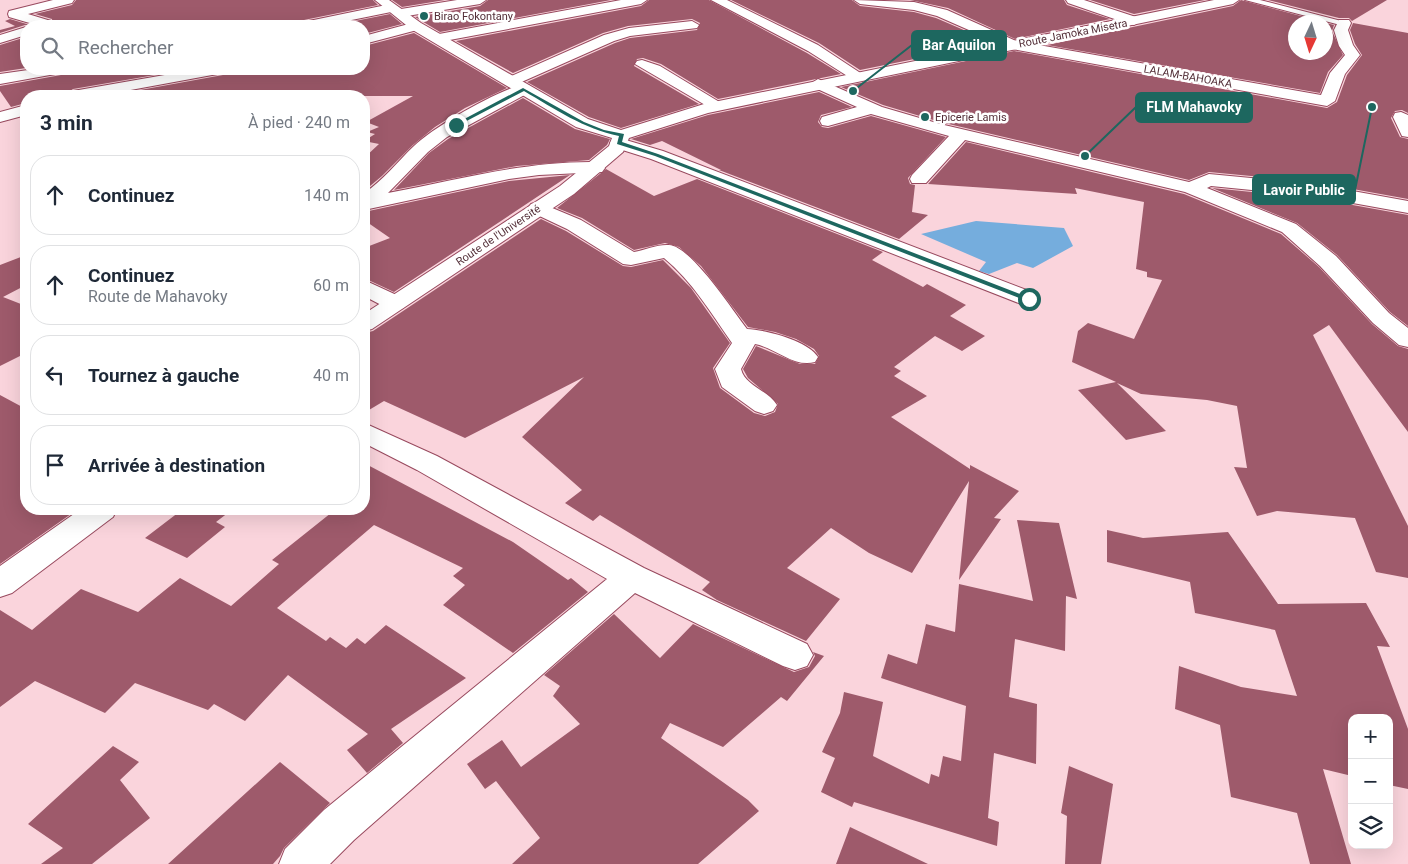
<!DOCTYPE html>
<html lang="fr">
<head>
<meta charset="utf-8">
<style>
	:root { --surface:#fff; --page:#f2f2f3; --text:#1f2937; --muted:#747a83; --line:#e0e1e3 }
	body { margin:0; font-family:Roboto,sans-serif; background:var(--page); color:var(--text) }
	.controls { position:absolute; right:15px; bottom:15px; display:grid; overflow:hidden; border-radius:10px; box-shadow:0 5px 20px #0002 }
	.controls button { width:45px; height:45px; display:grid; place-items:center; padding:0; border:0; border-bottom:1px solid var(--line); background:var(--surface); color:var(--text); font:25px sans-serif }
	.compass { position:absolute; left:1288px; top:15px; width:45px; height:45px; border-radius:50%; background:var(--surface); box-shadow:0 5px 20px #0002; rotate:184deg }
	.stop { position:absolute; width:15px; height:15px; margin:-11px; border:4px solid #1d675f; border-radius:50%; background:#fff }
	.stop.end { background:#1d675f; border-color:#fff; box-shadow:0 1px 5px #0008 }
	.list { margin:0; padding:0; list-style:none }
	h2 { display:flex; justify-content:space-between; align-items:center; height:65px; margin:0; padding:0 20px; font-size:21px }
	h2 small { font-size:16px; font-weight:400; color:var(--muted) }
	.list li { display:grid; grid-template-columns:32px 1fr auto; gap:15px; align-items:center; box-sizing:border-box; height:80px; margin:0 10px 10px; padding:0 10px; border:1px solid var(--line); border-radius:20px }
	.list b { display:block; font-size:19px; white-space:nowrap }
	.list p { margin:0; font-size:16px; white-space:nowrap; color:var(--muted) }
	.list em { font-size:16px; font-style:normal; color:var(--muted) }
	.icon { flex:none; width:28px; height:28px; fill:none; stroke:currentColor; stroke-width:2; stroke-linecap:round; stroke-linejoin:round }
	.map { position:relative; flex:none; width:1408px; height:864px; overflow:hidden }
	.search { position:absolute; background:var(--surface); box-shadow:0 5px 20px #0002; left:20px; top:20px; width:350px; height:55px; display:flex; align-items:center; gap:12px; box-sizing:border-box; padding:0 18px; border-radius:20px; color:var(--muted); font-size:19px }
	.panel { position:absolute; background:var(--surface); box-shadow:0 5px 20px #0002; left:20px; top:90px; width:350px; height:425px; border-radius:20px }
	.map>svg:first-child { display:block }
	.water { fill:#75addd }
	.building { fill:#9e5a6b }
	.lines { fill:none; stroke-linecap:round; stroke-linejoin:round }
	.service-casing { stroke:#98495e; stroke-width:2 }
	.minor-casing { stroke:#98495e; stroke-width:2 }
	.tertiary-casing { stroke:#98495e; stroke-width:2 }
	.service { fill:#fff; fill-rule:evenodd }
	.minor { fill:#fff; fill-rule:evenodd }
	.tertiary { fill:#fff; fill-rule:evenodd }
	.route { fill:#1d675f }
	.poi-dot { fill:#1d675f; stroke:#fff; stroke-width:2 }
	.labels { text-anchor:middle; stroke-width:5; stroke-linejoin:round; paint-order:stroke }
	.far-poi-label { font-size:11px; fill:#532f38; stroke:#fff; text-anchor:start }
	.far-street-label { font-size:11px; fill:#532f38; stroke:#fff }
	.leader { fill:none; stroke:#1d675f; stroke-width:2 }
	.callout-dot { fill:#1d675f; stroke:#fff; stroke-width:2 }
	.callout { fill:#1d675f; stroke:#1d675f; stroke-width:2 }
	.callout-label { font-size:14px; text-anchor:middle; font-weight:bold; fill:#fff }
</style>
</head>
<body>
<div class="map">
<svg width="1408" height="864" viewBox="0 0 1408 864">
	<rect width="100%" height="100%" fill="#fad4dc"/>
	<!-- water -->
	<path class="water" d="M976,221L1064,228L1073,246L1033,268L1017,263L989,274L979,271L986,262L921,234Z"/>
	<!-- building -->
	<path class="building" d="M76,0H373L378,5L304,20L295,26H53L52,19L35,14L72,5Z
		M392,0H445L402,7Z
		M488,0H611L440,32L415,17L480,6Z
		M649,0H709L807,53L841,74L718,99L661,64L643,58L637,59L634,66L699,104L621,128L589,117L527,82L615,43L630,38L697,30L700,23L692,19L628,26L603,33L513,73L456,41L641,6Z
		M731,0H852L860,6L914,12L936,18L994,43L860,70L819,43Z
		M910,0H1064L1067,5L1110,19L1015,39L948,8Z
		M1090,0H1205L1134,14Z
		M1241,0L1323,22H1296V52H1326V23L1334,25L1332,31L1343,55L1328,72L1320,93L1047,45L1233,6Z
		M1268,0H1387L1352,21L1349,18H1339Z
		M390,14L402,24L364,34V26H330Z
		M10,19L30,25V26L25,25L0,33V30L15,26L5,21Z
		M1353,23L1408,33V113L1402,110L1395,111L1391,118L1400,137L1408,139V199L1314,182L1209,172L1189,180L940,122L883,105L841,87L1014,51L1327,108L1337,102L1347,75L1362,55L1355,44L1350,30Z
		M414,33L507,88L465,108L435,127L413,145L382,176L364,191V158L379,144L364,141L375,134L367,132L379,127L366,122L413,96H107L223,75L232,69H364V46Z
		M26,37V68L0,72V45Z
		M70,69H190L73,89L63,96H26V103L11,107L0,91V86L61,75Z
		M819,92L852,107L821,115L818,122L822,127L828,128L871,116L946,137L908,178L910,184L915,185L912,212L928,215L899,239L719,170H721L662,141L650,145L631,139L708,115Z
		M523,98L575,129L610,139L607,145L589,160L517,166L394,190L429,153L448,139Z
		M966,142L1184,194L1281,234L1319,267L1372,324L1398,346L1408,349V432L1329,325L1313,335L1408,526V578L1376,572L1355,518L1277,511L1257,516L1234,467L1247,468L1237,406L1207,400L1141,394L1117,383L1166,431L1126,440L1078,390L1116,382L1072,362L1078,331L1088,323L1134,339L1162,280L1147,277V272L1136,269L1144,202L1075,188L1077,194L928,184Z
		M606,169L654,196L697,179L883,252L872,260L923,287L927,284L966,305L950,316L985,336L962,351L935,336L894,367L901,371L894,376L927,396L891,417L970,469V465L1019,491L994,518L1001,519L959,580L969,481L912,573L869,553L831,528L787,568L840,599L806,641L717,600L702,590L710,582L600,515L593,521L565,503L582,490L522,437L584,377L465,438L384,401L364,413V333L373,331L541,219L566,231L623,266L631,267L663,260L691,288L730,343L713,368L720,388L754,413L765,416L775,412L778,404L748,378L743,369L756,346L800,364H815L819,356L814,349L796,339L775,332L748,327L701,266L679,247L665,243L634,250L582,218L557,208Z
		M570,175L394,292L364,278V248L390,238L364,220V212L509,181Z
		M1212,188L1314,198L1408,215V326L1390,312L1337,255L1297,223Z
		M26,255V285L3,297L26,306V353L0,366V265Z
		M0,395L26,409V509H78L0,564Z
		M364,463L513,542L568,580L571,578L588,592L513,653L443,605L465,585L453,576L463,568L374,525L277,608L326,641L330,637L346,648L357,638L365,644L386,625L466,678L391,729L403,743L367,773L347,750L368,734L288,675L245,721L214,704L208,710L135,683L105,713L35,681L0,707V610L32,630L81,589L138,612L180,578L231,606L279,564L272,560L336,509H364Z
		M183,509H233L216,522L225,527L187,558L145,538Z
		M1017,520L1059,523L1077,599L1066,596L1065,651L1015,639L1009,697L1037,704L1036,764L994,753L988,818L999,822L997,846L854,802L852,807L821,792L835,758L822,752L840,713L844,692L883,702L873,756L929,784L931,774L939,777L943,756L961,761L966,706L881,678L888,654L917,664L926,624L955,632L959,584L1033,601Z
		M1107,530L1143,538L1228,532L1278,604L1366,603L1390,647L1377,646L1408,729V789L1389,785V718H1352V776L1323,769L1351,864H1310L1297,813L1231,797L1220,725L1175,709L1179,666L1241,687L1297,696L1275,630L1195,613L1190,582L1107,562Z
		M614,614L660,658L693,624L794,672L809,667L815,656L813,652L824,656L787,701L781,697L723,747L670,723L661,738L748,800L759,811L698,864H512L540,838L496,781L485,789L467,764L502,740L521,767L580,724L553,696L560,686L544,675Z
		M113,746L139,762L120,780L150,818L92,864H41L63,848L28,824Z
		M280,762L330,803L284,848L280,856L273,864H168Z
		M1069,766L1113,784L1101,864H1065L1067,816L1061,813Z
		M850,827L928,864H836Z"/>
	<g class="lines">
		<defs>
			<path id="service" d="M1245,0H1260L1349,23L1344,26Z"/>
			<path id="minor" d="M53,0H74L72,3L28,14L51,21V26H32L33,24L9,17L8,14L9,11Z
				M457,0H486L480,4L401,17L395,13L401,9Z
				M621,0H647L641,4L439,42L432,38L439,34Z
				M711,0H727L818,45L865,76L862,79H852L808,51Z
				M854,0L914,2L947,10L1016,41L1321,95L1330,73L1345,55L1339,46L1334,30L1339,20H1349L1351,23L1348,30L1353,45L1360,55L1345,74L1335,101L1327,106L1012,49L937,16L914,10L860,4Z
				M1066,0H1084L1139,18L1141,21L1134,25L1129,24L1068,3Z
				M391,4L397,8L396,11L322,26H297L304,22Z
				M692,21L699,25L697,28L630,36L614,41L517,84L512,86L504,81L507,78L604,35L629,28Z
				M416,22L423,26L421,29L364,44V36Z
				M26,27V35L0,43V35Z
				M642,60L660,66L726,106L724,109H712L635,64L637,61Z
				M35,69H68L61,73L0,84V74Z
				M199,69H230L223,73L98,96H65L73,91Z
				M818,79L882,107L940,124L1189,182L1209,174L1314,184L1408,201V213L1314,196L1211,186L1207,188L1296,224L1336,256L1389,313L1408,328V347L1399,345L1373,323L1320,266L1282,232L1185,192L965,140L926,183H912L910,179L912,175L949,136L871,114L828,126L822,125L820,121L822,117L857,107L813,87L810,84Z
				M524,84L530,86L532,89L530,92L447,137L428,152L388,193C458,180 524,161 596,162L602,164L605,168L602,172L539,175L509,179L364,210V193C383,181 397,162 414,146C435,126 496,91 524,84Z
				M26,105V115L0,122V112Z
				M1401,112L1408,115V137L1402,136L1393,117L1395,113Z
				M619,138L663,151L1037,294L1040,299L1037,304L1029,306L1021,304L651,159L613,147L610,143L613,139Z
				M538,202L581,220L634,252C645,250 658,244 669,245C691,246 733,311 747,329C766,330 807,340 818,357L815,362C794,368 776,348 755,344L741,369C745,386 768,390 777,405L773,411L764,414L755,411L722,387L715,369L732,343C711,313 692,281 664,258L631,265L623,264L567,229L531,212L528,208L531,204Z
				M364,280L403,298L407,303L403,308L395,310L387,308L364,296Z
				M364,423L437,456L644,568L807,644L813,655L807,666L795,670L783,666L635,593L354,840L330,864H279L285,849L324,810L607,579L417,470L364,443Z"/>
			<path id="tertiary" d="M375,0H389L421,23L588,119L621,130L704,104L1214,0H1239L1233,4L708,113L629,138L623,152L574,194L372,329L364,331V314L560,186L609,146L612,138L576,127L411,29Z
				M81,509H117L113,517L12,593L0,597V566Z"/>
		</defs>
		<!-- service casing -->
		<use href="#service" class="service-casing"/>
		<!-- minor casing -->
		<use href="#minor" class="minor-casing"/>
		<!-- tertiary casing -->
		<use href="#tertiary" class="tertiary-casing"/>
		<!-- service -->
		<use href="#service" class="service"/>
		<!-- minor -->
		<use href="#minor" class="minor"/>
		<!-- tertiary -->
		<use href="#tertiary" class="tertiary"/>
	</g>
	<!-- route -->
	<path class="route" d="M523,88L584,122L604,130L624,134L622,142L658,154L1033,299L1027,301L655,156L617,144L619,136C584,129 555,109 524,91L457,126L453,125Z"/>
	<!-- markers -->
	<g class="poi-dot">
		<circle cx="424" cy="16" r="5"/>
		<circle cx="925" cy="117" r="5"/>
	</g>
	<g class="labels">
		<!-- far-poi labels -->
		<g class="far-poi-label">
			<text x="434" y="20">Birao Fokontany</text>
			<text x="935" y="121">Epicerie Lamis</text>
		</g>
		<!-- far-street labels -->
		<g class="far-street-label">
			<text transform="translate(1073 33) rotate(-11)" y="4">Route Jamoka Misetra</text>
			<text transform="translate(1188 76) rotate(10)" y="4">LALAM-BAHOAKA</text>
			<text transform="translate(498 235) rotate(-34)" y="4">Route de l'Université</text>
		</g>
	</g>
	<!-- callouts -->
	<path class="leader" d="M853 91L912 45M1085 156L1136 107M1372 107L1355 190"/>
	<g class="callout-dot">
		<circle cx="853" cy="91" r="5"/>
		<circle cx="1085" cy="156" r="5"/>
		<circle cx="1372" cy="107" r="5"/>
	</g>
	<g class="callout">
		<rect x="912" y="31" width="94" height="29" rx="5"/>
		<rect x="1136" y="93" width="116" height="29" rx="5"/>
		<rect x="1253" y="175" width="102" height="29" rx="5"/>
	</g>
	<g class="callout-label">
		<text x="959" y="50">Bar Aquilon</text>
		<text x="1194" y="112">FLM Mahavoky</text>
		<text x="1304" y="195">Lavoir Public</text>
	</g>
</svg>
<div class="controls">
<button>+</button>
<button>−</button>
<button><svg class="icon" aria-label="layers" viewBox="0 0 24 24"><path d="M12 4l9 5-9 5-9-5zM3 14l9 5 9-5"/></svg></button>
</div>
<svg class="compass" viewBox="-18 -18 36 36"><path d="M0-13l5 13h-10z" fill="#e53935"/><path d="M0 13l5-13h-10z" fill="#747a83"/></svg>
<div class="stop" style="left:1029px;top:299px"></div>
<div class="stop end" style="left:456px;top:125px"></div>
<div class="search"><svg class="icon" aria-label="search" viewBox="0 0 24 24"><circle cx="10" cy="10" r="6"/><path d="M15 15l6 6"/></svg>Rechercher</div>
<section class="panel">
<h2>3 min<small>À pied · 240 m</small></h2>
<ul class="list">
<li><svg class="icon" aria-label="ahead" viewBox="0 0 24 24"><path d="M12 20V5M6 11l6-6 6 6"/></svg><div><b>Continuez</b></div><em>140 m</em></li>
<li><svg class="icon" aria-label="ahead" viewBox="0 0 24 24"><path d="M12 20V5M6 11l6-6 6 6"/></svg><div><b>Continuez</b><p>Route de Mahavoky</p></div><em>60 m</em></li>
<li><svg class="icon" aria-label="left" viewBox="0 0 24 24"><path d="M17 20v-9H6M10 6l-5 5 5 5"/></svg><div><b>Tournez à gauche</b></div><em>40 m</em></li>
<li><svg class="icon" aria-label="arrive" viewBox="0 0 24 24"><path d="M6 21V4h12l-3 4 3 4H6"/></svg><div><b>Arrivée à destination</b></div></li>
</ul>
</section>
</div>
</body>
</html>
